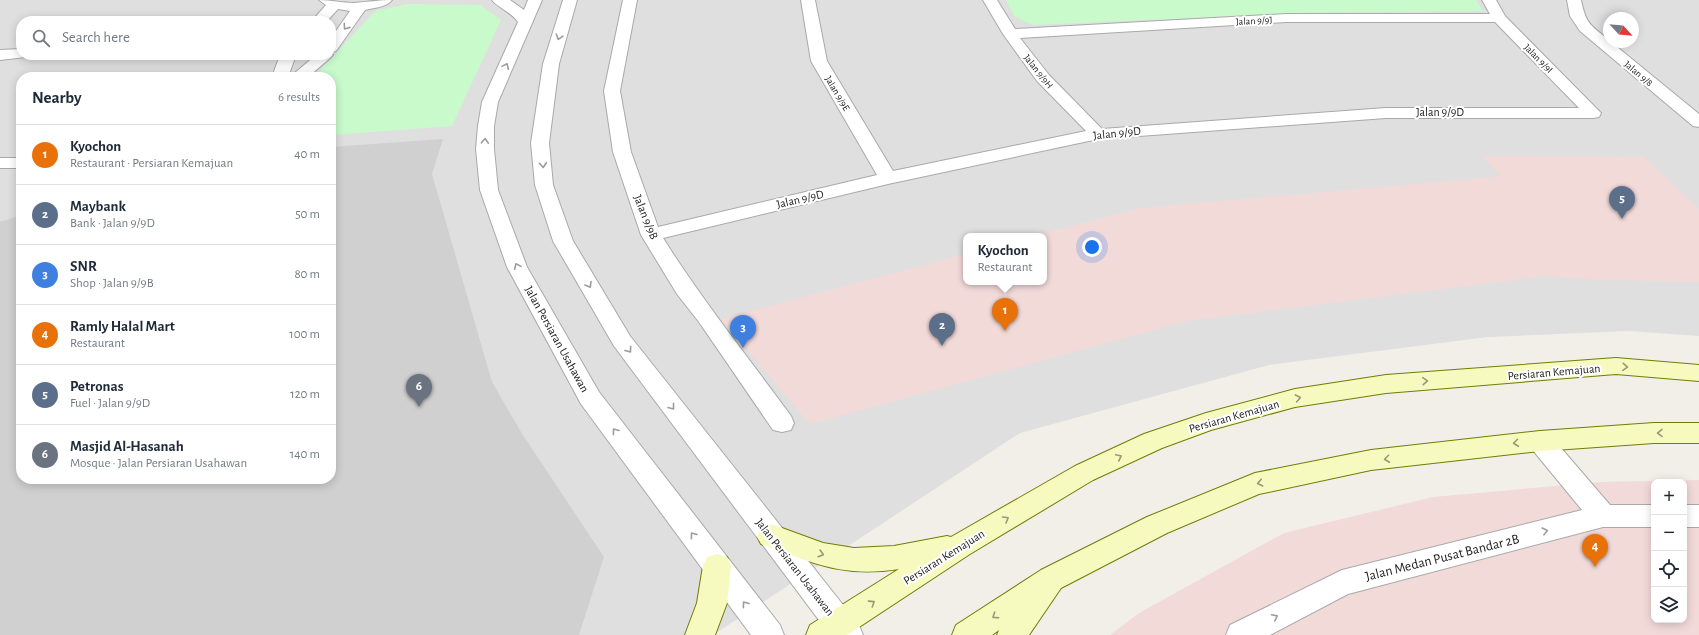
<!DOCTYPE html>
<html lang="en">
<head>
<meta charset="utf-8">
<style>
	:root { --surface:#fff; --page:#f2f2f3; --text:#1f2937; --muted:#747a83; --line:#e0e1e3; --accent:#111827 }
	body { margin:0; font-family:"Alegreya Sans",sans-serif; background:var(--page); color:var(--text) }
	.controls { position:absolute; right:12px; bottom:12px; display:grid; overflow:hidden; border-radius:8px; box-shadow:0 2px 10px #0003 }
	.controls button { width:36px; height:36px; display:grid; place-items:center; padding:0; border:0; border-bottom:1px solid var(--line); background:var(--surface); color:var(--text); font:20px sans-serif }
	.compass { position:absolute; left:1603px; top:12px; width:36px; height:36px; border-radius:50%; background:var(--surface); box-shadow:0 2px 10px #0003; rotate:116deg }
	.you { position:absolute; left:1092px; top:247px; width:14px; height:14px; margin:-10px; border:3px solid #fff; border-radius:50%; background:#1a73e8; box-shadow:0 0 0 6px #1a73e833 }
	.badge { display:grid; place-items:center; width:26px; height:26px; border-radius:50%; background:var(--accent); color:#fff; font-size:13px; font-weight:700 }
	.pin { position:absolute; translate:-50% -33px; filter:drop-shadow(0 1px 2px #0008) }
	.pin::after { content:''; position:absolute; top:21px; width:14px; height:12px; background:inherit; clip-path:polygon(0 0,100% 0,50% 100%) }
	.popup { position:absolute; left:963px; top:233px; width:84px; height:52px; box-sizing:border-box; display:grid; place-content:center; border-radius:8px; background:var(--surface); filter:drop-shadow(0 1px 3px #0005); font-size:13px; white-space:nowrap; color:var(--muted) }
	.popup b { font-size:15px; color:var(--text) }
	.popup::after { content:''; position:absolute; left:50%; top:100%; margin-left:-8px; border:8px solid transparent; border-top-color:var(--surface) }
	.list { margin:0; padding:0; list-style:none }
	h2 { display:flex; justify-content:space-between; align-items:center; height:52px; margin:0; padding:0 16px; font-size:17px }
	h2 small { font-size:13px; font-weight:400; color:var(--muted) }
	.list li { display:grid; grid-template-columns:26px 1fr auto; gap:12px; align-items:center; box-sizing:border-box; height:60px; padding:0 16px; border-top:1px solid var(--line) }
	.list b { display:block; font-size:15px; white-space:nowrap }
	.list p { margin:0; font-size:13px; white-space:nowrap; color:var(--muted) }
	.list em { font-size:13px; font-style:normal; color:var(--muted) }
	.icon { flex:none; width:22px; height:22px; fill:none; stroke:currentColor; stroke-width:2; stroke-linecap:round; stroke-linejoin:round }
	.map { position:relative; flex:none; width:1699px; height:635px; overflow:hidden }
	.search { position:absolute; background:var(--surface); box-shadow:0 2px 10px #0003; left:16px; top:16px; width:320px; height:44px; display:flex; align-items:center; gap:10px; box-sizing:border-box; padding:0 14px; border-radius:16px; color:var(--muted); font-size:15px }
	.panel { position:absolute; background:var(--surface); box-shadow:0 2px 10px #0003; left:16px; top:72px; width:320px; height:412px; border-radius:16px }
	.map>svg:first-child { display:block }
	.residential { fill:#e0dfdf; fill-rule:evenodd }
	.commercial { fill:#f2dad9; fill-rule:evenodd }
	.religious { fill:#d0d0d0 }
	.park { fill:#c8facc }
	.lines { fill:none; stroke-linecap:round; stroke-linejoin:round }
	.minor-casing { stroke:#a9a9a9; stroke-width:2 }
	.tertiary-casing { stroke:#a9a9a9; stroke-width:2 }
	.secondary-casing { stroke:#707d05; stroke-width:2 }
	.minor { fill:#fff; fill-rule:evenodd }
	.tertiary { fill:#fff; fill-rule:evenodd }
	.secondary { fill:#f7fabf; fill-rule:evenodd }
	.oneway { stroke:#9c9c9c }
	.oneway2 { stroke:#979978 }
	.labels { text-anchor:middle; stroke-width:4; stroke-linejoin:round; paint-order:stroke }
	.far-street-label { font-size:10px; fill:#222; stroke:#fff }
	.street-label { font-size:12px; fill:#222; stroke:#fff }
	.near-street-label { font-size:14px; fill:#222; stroke:#fff }
</style>
</head>
<body>
<div class="map">
<svg width="1699" height="635" viewBox="0 0 1699 635">
	<rect width="100%" height="100%" fill="#f2efe9"/>
	<!-- residential -->
	<path class="residential" d="M0,0H1699V336L1629,331L1488,337L1269,365L1020,433L713,635H0ZM1609,18H1633V42H1609ZM21,21H331V55H21ZM21,77H331V479H21ZM966,236H1044V282H966Z"/>
	<!-- commercial -->
	<path class="commercial" d="M1482,156L1644,157L1699,209V282L1601,280L1547,276L1187,321L810,424L721,319L966,254V282H1044V236H1035L1140,208L1450,181L1501,176Z
		M1699,480V635H1110L1139,613L1284,533L1433,497L1600,482ZM1654,482H1684V620H1654Z"/>
	<!-- religious -->
	<path class="religious" d="M443,139L432,174L492,382L521,432L604,557L579,635H0V222L21,215V479H331V147Z"/>
	<!-- park -->
	<path class="park" d="M1006,0H1476L1483,11L1297,13L1034,25L1015,17Z
		M408,4L480,5L501,20L452,126L331,135V77H314L375,11Z"/>
	<g class="lines">
		<defs>
			<path id="minor" d="M319,0C331,0 342,3 354,3C367,2 379,0 392,0C387,7 373,8 365,10L336,51L331,52V38L350,11L338,9L327,21H312L326,5Z
				M623,0H637L620,91L631,152L658,227L877,175L811,61L801,0H815L827,61L893,171L1086,131L1037,81L1003,34L983,0H997L1015,29L1286,14H1490L1482,0H1496L1505,16L1601,113L1599,117L1593,118H1386L1098,139L888,184L663,238C702,300 748,357 791,416L794,423L791,430L782,432L773,430L699,322L677,294L641,235L613,152L604,91ZM1286,22H1495L1579,108H1386L1102,129L1049,75L1020,38Z
				M1567,0H1581C1586,24 1590,25 1609,40V42H1611L1699,114V127L1693,126L1580,31L1570,16Z
				M21,49V55H28L26,57L0,60V50Z
				M331,53L333,55L330,58L308,77H290L316,55H331Z
				M280,55H296L288,77H272Z
				M0,158H21V168H0Z
				M1540,431L1549,434L1610,505H1654V527H1603L1348,594L1270,635H1226L1230,625L1342,570L1582,510L1531,448L1527,441L1531,434Z
				M1684,505H1699V527H1684Z"/>
			<path id="tertiary" d="M492,0H510L524,10L528,0H542L498,102L494,126V149L498,190L527,267L599,392L780,625L784,635H751L581,404L507,267L480,190L476,149L478,126L482,102L518,22C511,12 497,7 492,0Z
				M563,0H577L559,64L549,143L553,185L573,241L630,336L859,625L863,635H830L614,346L553,241L535,185L531,143L543,64Z"/>
			<path id="secondary" d="M1616,358L1699,365V381L1616,374L1386,393L1295,407L1211,430L1162,448L1093,480L970,554L847,635H806L810,625L899,569C842,578 813,563 761,544L757,536L761,528L771,524L823,543L854,548L894,546L947,536L951,537L1075,466L1144,434L1206,413L1295,389L1386,375Z
				M1654,423H1699V443H1654L1540,451L1371,470L1259,494L1167,533L1061,588L1029,635H997L999,630L992,635H952L956,625L1041,570L1147,517L1255,473L1371,450L1540,431Z
				M717,554L727,557L731,566L727,603L715,635H685L697,603L703,566L707,557Z"/>
		</defs>
		<!-- minor casing -->
		<use href="#minor" class="minor-casing"/>
		<!-- tertiary casing -->
		<use href="#tertiary" class="tertiary-casing"/>
		<!-- secondary casing -->
		<use href="#secondary" class="secondary-casing"/>
		<!-- minor -->
		<use href="#minor" class="minor"/>
		<!-- tertiary -->
		<use href="#tertiary" class="tertiary"/>
		<!-- secondary -->
		<use href="#secondary" class="secondary"/>
	</g>
	<!-- one-way arrows -->
	<defs><path id="oneway-chevron" d="M-2-3.5L2.5 0L-2 3.5" fill="none" stroke-width="1.6" stroke-linecap="round" stroke-linejoin="round"/></defs>
	<g class="oneway">
		<use href="#oneway-chevron" transform="translate(346 27) rotate(125)"/>
		<use href="#oneway-chevron" transform="translate(559 37) rotate(107)"/>
		<use href="#oneway-chevron" transform="translate(506 66) rotate(-66)"/>
		<use href="#oneway-chevron" transform="translate(485 141) rotate(-87)"/>
		<use href="#oneway-chevron" transform="translate(543 165) rotate(85)"/>
		<use href="#oneway-chevron" transform="translate(517 266) rotate(-114)"/>
		<use href="#oneway-chevron" transform="translate(589 285) rotate(59)"/>
		<use href="#oneway-chevron" transform="translate(629 350) rotate(54)"/>
		<use href="#oneway-chevron" transform="translate(672 407) rotate(52)"/>
		<use href="#oneway-chevron" transform="translate(615 431) rotate(-127)"/>
		<use href="#oneway-chevron" transform="translate(1545 531) rotate(-14)"/>
		<use href="#oneway-chevron" transform="translate(693 535) rotate(-127)"/>
		<use href="#oneway-chevron" transform="translate(745 604) rotate(-127)"/>
		<use href="#oneway-chevron" transform="translate(1275 617) rotate(-27)"/>
	</g>
	<g class="oneway2">
		<use href="#oneway-chevron" transform="translate(1625 367) rotate(4)"/>
		<use href="#oneway-chevron" transform="translate(1425 381) rotate(-4)"/>
		<use href="#oneway-chevron" transform="translate(1298 398) rotate(-11)"/>
		<use href="#oneway-chevron" transform="translate(1660 433) rotate(179)"/>
		<use href="#oneway-chevron" transform="translate(1516 443) rotate(173)"/>
		<use href="#oneway-chevron" transform="translate(1119 457) rotate(-25)"/>
		<use href="#oneway-chevron" transform="translate(1387 459) rotate(173)"/>
		<use href="#oneway-chevron" transform="translate(1260 483) rotate(167)"/>
		<use href="#oneway-chevron" transform="translate(1006 519) rotate(-30)"/>
		<use href="#oneway-chevron" transform="translate(821 554) rotate(16)"/>
		<use href="#oneway-chevron" transform="translate(872 603) rotate(-33)"/>
		<use href="#oneway-chevron" transform="translate(995 616) rotate(146)"/>
	</g>
	<g class="labels">
		<!-- far-street labels -->
		<g class="far-street-label">
			<text transform="translate(1254 20) rotate(-3)" y="4">Jalan 9/9J</text>
			<text transform="translate(1539 58) rotate(45)" y="4">Jalan 9/9I</text>
			<text transform="translate(1039 71) rotate(51)" y="4">Jalan 9/9H</text>
			<text transform="translate(1639 73) rotate(40)" y="4">Jalan 9/8</text>
			<text transform="translate(838 93) rotate(59)" y="4">Jalan 9/9E</text>
		</g>
		<!-- street labels -->
		<g class="street-label">
			<text x="1440" y="116">Jalan 9/9D</text>
			<text transform="translate(1117 133) rotate(-6)" y="4">Jalan 9/9D</text>
			<text transform="translate(800 199) rotate(-13)" y="4">Jalan 9/9D</text>
			<text transform="translate(646 217) rotate(68)" y="4">Jalan 9/9B</text>
			<text transform="translate(557 339) rotate(61)" y="4">Jalan Persiaran Usahawan</text>
			<text transform="translate(1554 372) rotate(-5)" y="4">Persiaran Kemajuan</text>
			<text transform="translate(1234 416) rotate(-16)" y="4">Persiaran Kemajuan</text>
			<text transform="translate(944 557) rotate(-32)" y="4">Persiaran Kemajuan</text>
			<text transform="translate(795 567) rotate(52)" y="4">Jalan Persiaran Usahawan</text>
		</g>
		<!-- near-street labels -->
		<g class="near-street-label">
			<text transform="translate(1442 557) rotate(-14)" y="5">Jalan Medan Pusat Bandar 2B</text>
		</g>
	</g>
</svg>
<div class="controls">
<button>+</button>
<button>−</button>
<button><svg class="icon" aria-label="locate" viewBox="0 0 24 24"><circle cx="12" cy="12" r="6"/><path d="M12 2v4M12 18v4M2 12h4M18 12h4"/></svg></button>
<button><svg class="icon" aria-label="layers" viewBox="0 0 24 24"><path d="M12 4l9 5-9 5-9-5zM3 14l9 5 9-5"/></svg></button>
</div>
<svg class="compass" viewBox="-18 -18 36 36"><path d="M0-13l5 13h-10z" fill="#e53935"/><path d="M0 13l5-13h-10z" fill="#747a83"/></svg>
<div class="you"></div>
<div class="pin badge" style="left:1005px;top:331px;background:#e8710a">1</div>
<div class="popup"><b>Kyochon</b>Restaurant</div>
<div class="pin badge" style="left:942px;top:346px;background:#5c6f8a">2</div>
<div class="pin badge" style="left:743px;top:348px;background:#3f7fe0">3</div>
<div class="pin badge" style="left:1595px;top:567px;background:#e8710a">4</div>
<div class="pin badge" style="left:1622px;top:219px;background:#5c6f8a">5</div>
<div class="pin badge" style="left:419px;top:407px;background:#6b7280">6</div>
<div class="search"><svg class="icon" aria-label="search" viewBox="0 0 24 24"><circle cx="10" cy="10" r="6"/><path d="M15 15l6 6"/></svg>Search here</div>
<section class="panel">
<h2>Nearby<small>6 results</small></h2>
<ul class="list">
<li><span class="badge" style="background:#e8710a">1</span><div><b>Kyochon</b><p>Restaurant · Persiaran Kemajuan</p></div><em>40 m</em></li>
<li><span class="badge" style="background:#5c6f8a">2</span><div><b>Maybank</b><p>Bank · Jalan 9/9D</p></div><em>50 m</em></li>
<li><span class="badge" style="background:#3f7fe0">3</span><div><b>SNR</b><p>Shop · Jalan 9/9B</p></div><em>80 m</em></li>
<li><span class="badge" style="background:#e8710a">4</span><div><b>Ramly Halal Mart</b><p>Restaurant</p></div><em>100 m</em></li>
<li><span class="badge" style="background:#5c6f8a">5</span><div><b>Petronas</b><p>Fuel · Jalan 9/9D</p></div><em>120 m</em></li>
<li><span class="badge" style="background:#6b7280">6</span><div><b>Masjid Al-Hasanah</b><p>Mosque · Jalan Persiaran Usahawan</p></div><em>140 m</em></li>
</ul>
</section>
</div>
</body>
</html>
